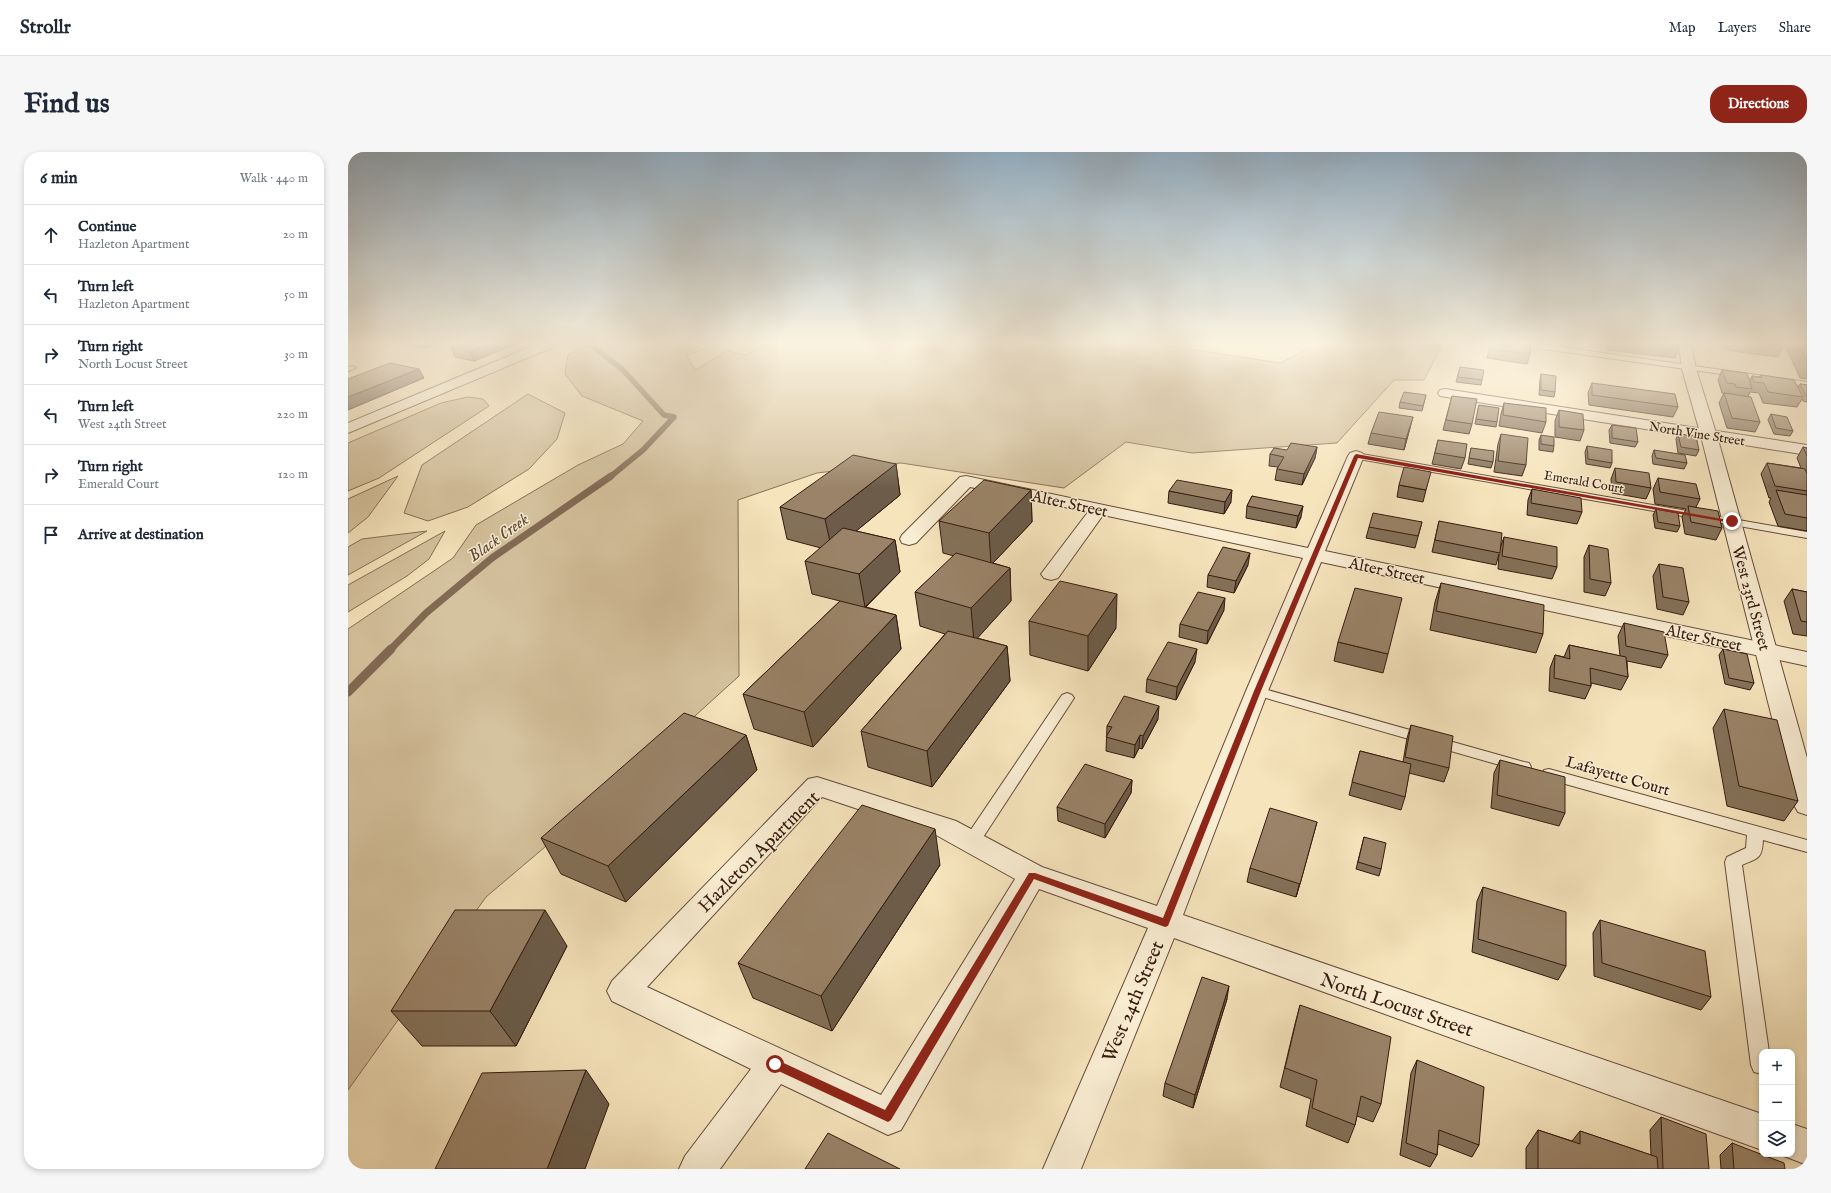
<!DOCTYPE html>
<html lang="en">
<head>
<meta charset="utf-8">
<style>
	:root { --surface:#fff; --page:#f6f6f7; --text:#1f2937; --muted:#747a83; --line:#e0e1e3; --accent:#8f2418 }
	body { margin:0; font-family:"IM FELL English",serif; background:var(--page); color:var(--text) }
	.controls { position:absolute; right:12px; bottom:12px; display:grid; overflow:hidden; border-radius:8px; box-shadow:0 2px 6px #0003 }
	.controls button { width:36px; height:36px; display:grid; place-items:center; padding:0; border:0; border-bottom:1px solid var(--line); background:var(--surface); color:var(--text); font:20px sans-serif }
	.stop { position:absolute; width:12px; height:12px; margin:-9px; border:3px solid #8f2418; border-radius:50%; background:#fff }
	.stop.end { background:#8f2418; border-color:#fff; box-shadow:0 1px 4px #0008 }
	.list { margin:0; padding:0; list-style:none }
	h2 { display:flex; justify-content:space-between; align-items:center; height:52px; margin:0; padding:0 16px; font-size:17px }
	h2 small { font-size:13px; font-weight:400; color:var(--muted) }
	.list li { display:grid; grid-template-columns:26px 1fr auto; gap:12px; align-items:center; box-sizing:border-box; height:60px; padding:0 16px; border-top:1px solid var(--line) }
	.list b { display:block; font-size:15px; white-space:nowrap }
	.list p { margin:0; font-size:13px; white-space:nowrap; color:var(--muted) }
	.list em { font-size:13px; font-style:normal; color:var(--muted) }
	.icon { flex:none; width:22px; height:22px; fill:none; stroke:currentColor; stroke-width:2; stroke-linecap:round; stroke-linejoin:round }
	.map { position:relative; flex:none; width:1459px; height:1017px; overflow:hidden; border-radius:16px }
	header { display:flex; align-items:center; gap:24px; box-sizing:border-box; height:56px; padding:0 20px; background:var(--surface); border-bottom:1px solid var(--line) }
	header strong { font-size:19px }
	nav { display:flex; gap:22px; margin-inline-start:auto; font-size:14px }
	.intro { display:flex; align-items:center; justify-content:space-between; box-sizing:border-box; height:96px; padding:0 24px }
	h1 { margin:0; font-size:28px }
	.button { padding:10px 18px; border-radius:16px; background:var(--accent); color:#fff; font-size:14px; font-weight:700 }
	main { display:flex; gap:24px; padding:0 24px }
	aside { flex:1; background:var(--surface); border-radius:16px; box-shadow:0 2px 6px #0003 }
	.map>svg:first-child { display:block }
	.green { fill:#d5c29e; stroke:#866e56 }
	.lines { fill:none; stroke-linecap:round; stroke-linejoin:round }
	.stream-far2 { stroke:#826a53; stroke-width:5.5 }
	.stream-far1 { stroke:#826a53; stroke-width:7 }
	.stream { stroke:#826a53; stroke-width:9 }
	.service-casing { stroke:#664c3a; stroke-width:2 }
	.minor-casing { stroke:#664c3a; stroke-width:2 }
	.tertiary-casing { stroke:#664c3a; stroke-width:2 }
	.service { fill:#f9edd3; fill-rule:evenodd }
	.minor { fill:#f9edd3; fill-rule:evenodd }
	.tertiary { fill:#f9edd3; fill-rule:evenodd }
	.wall { fill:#847159; stroke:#361a0e }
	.shaded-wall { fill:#6c5c49; stroke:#361a0e }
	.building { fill:#9a8368; stroke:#361a0e }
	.route { fill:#8f2418 }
	.labels { text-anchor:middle; stroke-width:3; stroke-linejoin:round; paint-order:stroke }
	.far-street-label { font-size:13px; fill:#361a0e; stroke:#f9edd3 }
	.street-label { font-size:16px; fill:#361a0e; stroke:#f9edd3 }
	.water-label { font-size:17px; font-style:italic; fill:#624936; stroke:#f9edd3 }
	.near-street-label { font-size:19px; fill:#361a0e; stroke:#f9edd3 }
</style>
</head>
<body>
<header>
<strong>Strollr</strong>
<nav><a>Map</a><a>Layers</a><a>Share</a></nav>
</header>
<div class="intro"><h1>Find us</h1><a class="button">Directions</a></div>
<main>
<aside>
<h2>6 min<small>Walk · 440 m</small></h2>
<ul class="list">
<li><svg class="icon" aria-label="ahead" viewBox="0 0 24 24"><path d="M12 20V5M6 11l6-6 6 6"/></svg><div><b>Continue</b><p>Hazleton Apartment</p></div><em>20 m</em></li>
<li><svg class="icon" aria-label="left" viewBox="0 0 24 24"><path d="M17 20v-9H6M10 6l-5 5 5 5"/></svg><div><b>Turn left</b><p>Hazleton Apartment</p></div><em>50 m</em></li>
<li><svg class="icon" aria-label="right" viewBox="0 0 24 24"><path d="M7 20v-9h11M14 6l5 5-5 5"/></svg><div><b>Turn right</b><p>North Locust Street</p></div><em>30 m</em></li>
<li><svg class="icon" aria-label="left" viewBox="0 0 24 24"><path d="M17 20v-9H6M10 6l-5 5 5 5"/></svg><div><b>Turn left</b><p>West 24th Street</p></div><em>220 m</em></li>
<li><svg class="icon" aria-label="right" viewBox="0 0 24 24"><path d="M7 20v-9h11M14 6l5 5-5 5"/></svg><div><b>Turn right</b><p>Emerald Court</p></div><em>120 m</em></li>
<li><svg class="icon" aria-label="arrive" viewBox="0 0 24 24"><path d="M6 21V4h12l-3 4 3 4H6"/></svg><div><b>Arrive at destination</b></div></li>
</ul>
</aside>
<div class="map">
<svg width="1459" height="1017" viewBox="0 0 1459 1017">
	<rect width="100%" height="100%" fill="#f6e4bc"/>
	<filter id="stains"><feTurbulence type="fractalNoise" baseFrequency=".005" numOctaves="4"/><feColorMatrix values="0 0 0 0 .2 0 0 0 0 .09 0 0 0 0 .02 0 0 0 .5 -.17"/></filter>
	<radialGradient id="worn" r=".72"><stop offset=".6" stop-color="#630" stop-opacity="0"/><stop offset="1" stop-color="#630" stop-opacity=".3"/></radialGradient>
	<!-- green -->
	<path class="green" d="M240,193H370L338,203L347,218L379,199L398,203L417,193H815L932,211L968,193H1094L1076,228H1046L989,291L844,301L778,290L716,336L553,311L469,321L390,348L391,524L283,622L138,745L0,938V477L105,406L128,373L230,313L275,292L295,269L234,244L217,222L220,203Z
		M180,242L217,261L209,287L181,317L120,355L80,369L56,361L74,313Z
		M120,245L135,247L141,254L31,326L0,339V291L93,251Z
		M50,324L20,365L0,381V347Z
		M79,379L0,423V395L14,387Z
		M97,379L81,407L59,424L0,460V433Z"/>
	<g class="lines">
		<!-- stream-far2 -->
		<path class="stream-far2" d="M243,193L275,218L316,263L326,265L295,298L262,325"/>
		<!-- stream-far1 -->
		<path class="stream-far1" d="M42,498L78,461L144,406L263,324"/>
		<!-- stream -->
		<path class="stream" d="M0,540L43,497"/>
		<defs>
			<path id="service" d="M1177,193H1199L1459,230V234L1181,195Z
				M4,214L8,216L0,219V215Z
				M1008,301L1459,380V386L1005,306L1003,304Z
				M909,535L1176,610L1181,611L1183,615L1181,619L1176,620L904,542L902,539L904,536Z
				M719,541L724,543L726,546L630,693L624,695L618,693L616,689L618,685L714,543Z
				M1201,617L1459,688V700L1415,688C1414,707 1410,706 1394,713L1421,900H1414V922L1406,920L1403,913L1377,710L1379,705L1398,696L1399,683L1196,626L1194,622L1196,618Z"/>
			<path id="minor" d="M1097,237L1459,293V303L1092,244L1090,241L1092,238Z
				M1008,299L1014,301L1016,304L977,399L1459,500V514L973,410L920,539L835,763L1414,962V998L826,786L733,1017H695L800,776L691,737L553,978L540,983L433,932L372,1017H331L337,1004L403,917L264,849L259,839L264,829L460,627L469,625L608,669L694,715L809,754L898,539L955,406L755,363L710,426L703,428L696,426L693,422L740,360L622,335L568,391L561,393L554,391L552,387L554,383L612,325L618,324L960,396L1000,304L1002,301ZM474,645L588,683L667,727L533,943L299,835Z
				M1444,972L1459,977V1013L1431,1002H1444Z"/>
			<path id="tertiary" d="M187,193H205L203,196L0,281V271Z
				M1331,193H1343L1348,217L1369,284L1459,606V663L1450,660L1446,653L1353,284L1334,217Z"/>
		</defs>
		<!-- service casing -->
		<use href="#service" class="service-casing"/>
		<!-- minor casing -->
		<use href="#minor" class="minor-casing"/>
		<!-- tertiary casing -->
		<use href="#tertiary" class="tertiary-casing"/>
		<!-- service -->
		<use href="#service" class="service"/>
		<!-- minor -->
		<use href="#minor" class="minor"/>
		<!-- tertiary -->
		<use href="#tertiary" class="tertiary"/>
	</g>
	<!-- wall -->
	<path class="wall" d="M59,193H85L77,196Z
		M166,193L126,209L107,205L103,195Z
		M1142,193H1183L1182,202L1179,212L1139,206Z
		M1258,193H1330L1331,197L1327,206L1259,198Z
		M1376,193H1434L1435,195L1430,205L1378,198Z
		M1437,193H1459V227L1452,226Z
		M1112,215L1134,228L1133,233L1108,230Z
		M1374,218L1402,230L1404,224L1412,225L1413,223L1450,236L1452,232L1459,233V250L1455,249L1454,247L1449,255L1415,251L1411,241L1402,240L1400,245L1412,270L1407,280L1379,276L1371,251L1376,241L1382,242L1374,241L1370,228Z
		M1193,222L1207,240L1206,245L1191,243L1192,227Z
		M1244,231L1330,255L1325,265L1241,253L1240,241Z
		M1078,243L1074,259L1051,256L1052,250Z
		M1104,244L1124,272L1121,282L1095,278Z
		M1156,251L1198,270L1194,281L1151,274L1153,262Z
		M1131,253L1149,270L1148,275L1127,272Z
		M1211,258L1236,278L1232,289L1207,285V269Z
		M1423,262L1445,279L1442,284L1426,282L1420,268Z
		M1264,273L1290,290L1287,295L1262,291L1261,278Z
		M1062,276L1056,298L1020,292L1023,281Z
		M1153,282L1178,313L1174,324L1146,320L1150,292Z
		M1330,282L1351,298L1348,304L1330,301L1328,287Z
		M1193,283L1206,294L1205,300L1191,298V288Z
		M1090,288L1117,306L1113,317L1084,312Z
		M1239,294L1264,311L1262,316L1238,312L1237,300Z
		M969,295L967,306L954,333L927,328L929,317L930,315L921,314L922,302Z
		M1455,295L1459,296V379L1430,374L1421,350L1423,346H1421L1413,322L1419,311L1453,316L1449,306Z
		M1123,296L1145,310L1143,316L1120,312Z
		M1306,298L1339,311L1336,317L1305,312L1304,304Z
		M548,312L552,343L508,379L547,388L552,420L518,455L548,463L553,497L465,595L406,577L395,542L492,449L464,442L457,409L473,396L439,387L432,355Z
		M1267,316L1303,336L1298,347L1264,341L1263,327Z
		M1310,326L1352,347L1348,355L1374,376L1368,388L1337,382L1334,365L1338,357L1307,352L1305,337Z
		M1051,333L1078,338L1075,350L1049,345Z
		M1184,337L1234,360L1229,372L1179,363L1180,348Z
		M683,338L684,370L645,411L662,416L663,449L629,486L659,494L662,529L584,635L520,615L513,579L597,482L572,474L567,440L606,404L595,401L591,369Z
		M821,339L883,350L876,362L820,351Z
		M904,344L953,365L948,376L898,366L899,354Z
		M1308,357L1332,374L1329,380L1307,376L1305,363Z
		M1091,369L1152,396L1156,385L1209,415L1204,427L1150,417L1151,402L1148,413L1084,400Z
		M1074,370L1067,396L1018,386L1021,375Z
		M1241,393L1263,431L1257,444L1236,440V405Z
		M1311,412L1341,450L1335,463L1309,457L1305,424Z
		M900,413L886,441L859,435L860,423Z
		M1093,431L1195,482L1188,501L1082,478L1087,450Z
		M1444,437L1459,440V484L1445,482L1436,449Z
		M876,458L859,492L831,485L832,472Z
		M681,469L768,476L740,519L682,503Z
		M1276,471L1320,503L1313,516L1279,509L1280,525L1273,538L1243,531V534L1237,547L1201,539L1202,516L1207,503L1216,505L1221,493L1272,504L1270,484Z
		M990,490L1040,502L1035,521L986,509Z
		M1375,497L1406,531L1402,538L1377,532L1371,503Z
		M847,510L828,548L798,540L799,527Z
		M1376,557L1450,649L1436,669L1379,654L1365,576Z
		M810,567L794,597L791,596L786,606L758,599L759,574Z
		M1063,573L1101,616L1096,630L1061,621L1057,645L1053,658L1001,643L1012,599L1055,610L1059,586Z
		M398,583L409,618L278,750L213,722L193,686Z
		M1152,608L1217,661L1211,674L1143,656L1146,621Z
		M784,628L783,641L757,686L710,669L709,655Z
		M965,683L948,745L899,730L902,716Z
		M1016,685L1033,717L1031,724L1008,717Z
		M592,713L484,879L405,846L390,811Z
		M1135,735L1218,814L1210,828L1124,800L1129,749Z
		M1252,768L1363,845L1353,858L1246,824L1245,781Z
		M219,794L168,894H74L43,859Z
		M879,847L845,956L815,944L817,931Z
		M952,853L1033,952L1025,970L1009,964L1007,973L1000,991L958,974L963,947L932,935L947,872Z
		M1069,908L1131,993L1124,1005L1090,992L1089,1003L1082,1015L1052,1003L1063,921Z
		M1313,965L1361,1017H1178V996L1190,978L1224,989L1232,979L1303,1003L1302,978Z
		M1384,991L1437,1017H1373L1372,1003Z"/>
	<!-- shaded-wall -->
	<path class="shaded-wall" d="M75,193H85L77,196Z
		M138,193H166L126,209L122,200Z
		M71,217L76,226L0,258V245Z
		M1065,265L1056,298L1058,287Z
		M969,295L967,306L954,333L956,322Z
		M548,312L552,343L484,399L477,367Z
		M683,338L684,370L643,413L641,381Z
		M884,338L883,350L876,362L877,350Z
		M955,354L953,365L948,376L950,364Z
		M547,388L552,420L517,455L511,422Z
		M902,401L900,413L886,441L888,429Z
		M662,416L663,449L626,490L623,456Z
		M769,442L768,476L740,519V484Z
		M877,446L876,458L859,492L860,479Z
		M548,463L553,497L465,595L456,560Z
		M659,494L662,529L584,635L579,599Z
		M849,497L847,510L828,548L829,535Z
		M811,554L810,567L794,597L795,584Z
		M398,583L409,618L278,750L260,714Z
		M792,583L791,596L786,606L787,593Z
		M784,628L783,641L757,686V672Z
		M969,670L965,683L948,745L952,732Z
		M587,677L592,713L484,879L473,844Z
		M197,758L219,794L168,894L142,859Z
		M881,834L879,847L845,956L847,943Z
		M238,918L261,952L237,1017H199Z"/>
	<!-- building -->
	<path class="building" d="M109,193H138L122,200L103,195Z
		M1143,193H1183L1182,202L1142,197Z
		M1303,193H1330L1331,197Z
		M1419,193H1434L1435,195Z
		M1451,193H1459V210Z
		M42,211L71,217L0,245V227Z
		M1112,215L1136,218L1134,228L1110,225Z
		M1374,218L1399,221L1404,237L1388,235L1387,232L1379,231Z
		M1193,222L1208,224L1207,240L1193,238Z
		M1413,223L1446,228L1455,245L1420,240L1416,231L1406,230L1404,224L1414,226Z
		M1244,231L1327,242L1330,255L1244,243Z
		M1452,232L1459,233V244H1458Z
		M1056,240L1078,243L1075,254L1052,250Z
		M1376,241L1403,245L1412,270L1384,266Z
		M1104,244L1129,247L1124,272L1098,268Z
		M1156,251L1198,256V270L1155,263Z
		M1131,253L1151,256L1149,270L1128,267Z
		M1211,258L1235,262L1236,278L1211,275Z
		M1031,260L1065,265L1058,287L1023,281Z
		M1423,262L1439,265L1445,279L1428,276Z
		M1264,273L1288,276L1290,290L1264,286Z
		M1153,282L1180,286L1178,313L1150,309Z
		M1330,282L1348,284L1351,298L1333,295Z
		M1193,283L1206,285V294L1193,292Z
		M1090,288L1119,292L1117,306L1087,301Z
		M943,291L969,295L956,322L929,317L936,305L922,302L926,296L939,298Z
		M1239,294L1264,298V311L1240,307Z
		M1455,295L1459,296V304Z
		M1123,296L1146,299L1145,310L1121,306Z
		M1306,298L1337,303L1339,311L1308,306Z
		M505,303L548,312L477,367L432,355Z
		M1419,311L1457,317L1459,322V339L1427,334Z
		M1056,315L1083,320L1078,338L1051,333Z
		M1267,316L1301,321L1303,336L1268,330Z
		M1310,326L1348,332L1352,347L1312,340Z
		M636,328L683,338L641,381L591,369Z
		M829,328L884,338L877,350L821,339Z
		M1184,337L1233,346L1234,360L1183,351Z
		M1428,338L1459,343V366L1437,362Z
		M904,344L955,354L950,364L899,354Z
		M1340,354L1370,359L1374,376L1343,370Z
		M1308,357L1330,361L1332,374L1310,370Z
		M1025,361L1074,370L1070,384L1021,375Z
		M1091,369L1154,381L1152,401L1087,388Z
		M495,376L547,388L511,422L457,409Z
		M1156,385L1209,395V415L1154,404Z
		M1241,393L1260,397L1263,431L1242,427Z
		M875,395L902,401L888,429L860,423Z
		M608,401L662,416L623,456L567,440Z
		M1311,412L1335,416L1341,450L1315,445Z
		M712,429L769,442L740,484L681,469Z
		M1093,431L1196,453L1195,482L1088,459Z
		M1007,436L1054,446L1040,502L990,490Z
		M1444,437L1459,440V470L1453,469Z
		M850,440L877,446L860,479L832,472Z
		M492,449L548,463L456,560L395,542Z
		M1276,471L1316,480L1320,503L1278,494Z
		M600,479L659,494L579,599L513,579Z
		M820,490L849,497L829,535L799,527Z
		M1221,493L1278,505L1280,525L1242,516L1243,534L1206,526L1207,503L1222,507Z
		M1375,497L1399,502L1406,531L1381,526Z
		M776,544L811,554L795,584L792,583L787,593L758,585L764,575L759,574Z
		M1376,557L1429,568L1450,649L1391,634Z
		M336,561L398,583L260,714L193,686Z
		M1063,573L1105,584L1101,616L1057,605Z
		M1012,599L1063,612L1057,645L1004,630Z
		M1152,608L1217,625V661L1149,643Z
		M737,612L784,628L757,672L709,655Z
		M514,653L587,677L473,844L390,811Z
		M922,656L969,670L952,732L902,716Z
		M1016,685L1038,691L1033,717L1010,710Z
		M1135,735L1218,760V814L1130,787Z
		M107,758H197L142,859H43Z
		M1252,768L1357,799L1363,845L1254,811Z
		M854,825L881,834L847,943L817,931Z
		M952,853L1043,885L1033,952L1013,944L1007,973L964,956L969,928L937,916Z
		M1069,908L1136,935L1131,993L1091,978L1089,1003L1058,991Z
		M238,918L199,1017H87L134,921Z
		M1313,965L1358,982L1361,1017H1315Z
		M1190,978L1232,992V979L1309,1005L1310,1017H1190Z
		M480,981L552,1017H457Z
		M1384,991L1436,1011L1437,1017H1386Z"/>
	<!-- sky -->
	<linearGradient id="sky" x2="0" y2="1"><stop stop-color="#93acbf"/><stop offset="0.57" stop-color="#fbf3e1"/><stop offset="1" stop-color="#fbf3e1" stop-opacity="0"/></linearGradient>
	<rect width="1459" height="336" fill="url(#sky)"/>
	<!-- route -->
	<path class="route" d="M1008,302L1386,369L1384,371L1010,306L913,539L820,774L817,775L686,727L543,968L540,970L424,916L422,912L424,909L427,907L537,958L681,721H687L815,766L906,539L1006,304Z"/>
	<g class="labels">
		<!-- far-street labels -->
		<g class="far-street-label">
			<text transform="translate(1349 281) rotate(9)" y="5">North Vine Street</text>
			<text transform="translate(1236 329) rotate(10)" y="5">Emerald Court</text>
		</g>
		<!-- street labels -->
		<g class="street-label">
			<text transform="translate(722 351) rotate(12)" y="6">Alter Street</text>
			<text transform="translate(1039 418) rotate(12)" y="6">Alter Street</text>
			<text transform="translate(1404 446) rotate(75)" y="6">West 23rd Street</text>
			<text transform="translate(1356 485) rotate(12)" y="6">Alter Street</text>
			<text transform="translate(1270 623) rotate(16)" y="6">Lafayette Court</text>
		</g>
		<!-- water labels -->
		<g class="water-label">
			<text transform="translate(150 385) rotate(-36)" y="6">Black Creek</text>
		</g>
		<!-- near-street labels -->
		<g class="near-street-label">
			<text transform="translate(410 699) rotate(-45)" y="7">Hazleton Apartment</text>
			<text transform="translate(784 849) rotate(-67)" y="7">West 24th Street</text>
			<text transform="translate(1049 852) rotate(19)" y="7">North Locust Street</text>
		</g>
	</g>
	<rect width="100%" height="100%" filter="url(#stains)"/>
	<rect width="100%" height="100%" fill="url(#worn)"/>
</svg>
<div class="controls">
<button>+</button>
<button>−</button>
<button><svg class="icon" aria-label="layers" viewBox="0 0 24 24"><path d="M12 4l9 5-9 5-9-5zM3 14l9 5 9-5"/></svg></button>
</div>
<div class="stop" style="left:427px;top:912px"></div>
<div class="stop end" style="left:1384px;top:369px"></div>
</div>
</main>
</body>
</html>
